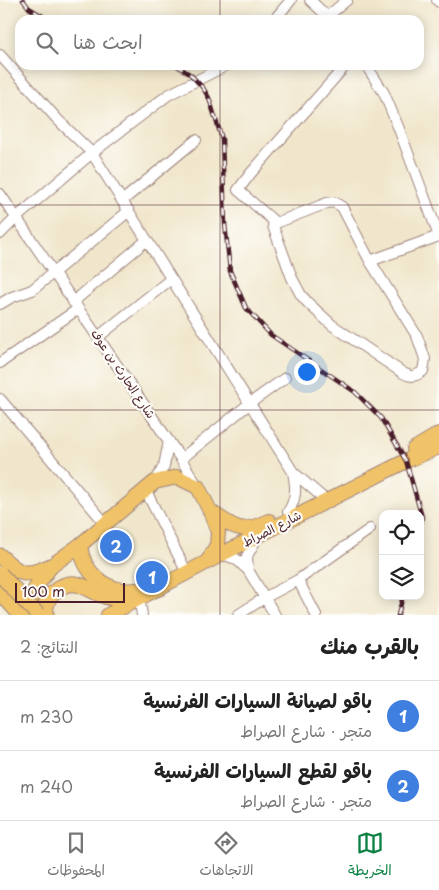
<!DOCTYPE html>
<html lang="ar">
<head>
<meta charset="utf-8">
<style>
	:root { --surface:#fff; --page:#f2f2f2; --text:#222; --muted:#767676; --line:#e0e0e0; --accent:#0b8043 }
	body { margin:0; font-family:"Playpen Sans","Playpen Sans Arabic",sans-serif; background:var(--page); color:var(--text); direction:rtl }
	.controls { position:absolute; right:15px; bottom:15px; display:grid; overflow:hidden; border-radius:10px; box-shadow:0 2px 12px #0003 }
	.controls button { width:45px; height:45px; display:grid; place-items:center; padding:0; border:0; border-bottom:1px solid var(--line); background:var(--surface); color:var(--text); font:25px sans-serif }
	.scale { position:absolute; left:15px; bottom:12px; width:110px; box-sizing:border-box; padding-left:5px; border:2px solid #4a1f2b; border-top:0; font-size:14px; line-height:18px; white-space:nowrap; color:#4a1f2b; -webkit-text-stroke:4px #fdfcf7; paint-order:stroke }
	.you { position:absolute; left:306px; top:371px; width:18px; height:18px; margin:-12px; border:4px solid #fff; border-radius:50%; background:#1a73e8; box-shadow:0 0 0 8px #1a73e833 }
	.badge { display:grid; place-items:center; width:32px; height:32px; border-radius:50%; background:var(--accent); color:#fff; font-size:16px; font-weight:700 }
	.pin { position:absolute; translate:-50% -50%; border:2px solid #fff; box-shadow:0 1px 5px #0006 }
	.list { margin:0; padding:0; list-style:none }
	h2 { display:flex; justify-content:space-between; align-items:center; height:65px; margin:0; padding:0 20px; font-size:21px }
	h2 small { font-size:16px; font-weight:400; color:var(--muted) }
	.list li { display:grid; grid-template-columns:32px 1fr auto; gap:15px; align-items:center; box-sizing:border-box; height:70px; padding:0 20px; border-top:1px solid var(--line) }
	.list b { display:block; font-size:19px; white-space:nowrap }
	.list p { margin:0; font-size:16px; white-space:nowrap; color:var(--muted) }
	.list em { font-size:16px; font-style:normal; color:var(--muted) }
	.icon { flex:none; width:28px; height:28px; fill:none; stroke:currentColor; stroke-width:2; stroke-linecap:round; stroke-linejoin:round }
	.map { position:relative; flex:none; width:439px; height:615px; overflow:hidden; direction:ltr }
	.search { position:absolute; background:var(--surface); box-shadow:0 2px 12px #0003; left:15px; right:15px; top:15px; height:55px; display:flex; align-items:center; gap:12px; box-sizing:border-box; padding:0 18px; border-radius:15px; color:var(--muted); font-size:19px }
	.sheet { height:205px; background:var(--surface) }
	nav { display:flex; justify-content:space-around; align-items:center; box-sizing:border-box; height:70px; border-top:1px solid var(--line); background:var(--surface); font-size:14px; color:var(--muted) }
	nav a { display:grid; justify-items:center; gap:2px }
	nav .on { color:var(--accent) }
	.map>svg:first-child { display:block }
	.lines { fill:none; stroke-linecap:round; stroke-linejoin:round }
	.minor-casing { stroke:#9d827b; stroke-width:12 }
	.major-casing { stroke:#9d827b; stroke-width:16 }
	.highway-casing { stroke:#9d827b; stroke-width:17 }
	.minor { stroke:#fff; stroke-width:10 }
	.major { stroke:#f1c369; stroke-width:14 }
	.highway { stroke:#f1c369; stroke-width:15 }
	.rail-casing { stroke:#4a1f2b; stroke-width:4.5 }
	.rail { stroke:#fdfcf7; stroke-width:2.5; stroke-dasharray:8; stroke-linecap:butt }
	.highway-bridge-casing { stroke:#9d827b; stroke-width:17; stroke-linecap:butt }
	.highway-bridge { stroke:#f1c369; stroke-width:15 }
	.grid { fill:none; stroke:#4a1f2b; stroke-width:1; stroke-opacity:0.55 }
	.labels { text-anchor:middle; stroke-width:4.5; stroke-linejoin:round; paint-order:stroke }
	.street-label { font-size:12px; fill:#4a1f2b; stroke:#fdfcf7 }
</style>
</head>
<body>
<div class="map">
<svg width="439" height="615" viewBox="0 0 439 615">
	<rect width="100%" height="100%" fill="#fdfcf7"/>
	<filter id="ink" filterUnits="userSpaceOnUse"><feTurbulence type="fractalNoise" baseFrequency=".02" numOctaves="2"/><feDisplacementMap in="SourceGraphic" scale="10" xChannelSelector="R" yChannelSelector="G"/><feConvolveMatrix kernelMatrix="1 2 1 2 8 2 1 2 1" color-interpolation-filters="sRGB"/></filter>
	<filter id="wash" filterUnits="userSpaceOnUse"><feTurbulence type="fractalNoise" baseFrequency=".0096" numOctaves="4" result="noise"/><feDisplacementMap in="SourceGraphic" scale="20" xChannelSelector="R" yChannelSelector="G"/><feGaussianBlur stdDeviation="1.12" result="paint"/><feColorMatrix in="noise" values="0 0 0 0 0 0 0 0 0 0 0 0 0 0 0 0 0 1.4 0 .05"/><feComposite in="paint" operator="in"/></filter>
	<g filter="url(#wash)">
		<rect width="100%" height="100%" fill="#f0e6cb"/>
	</g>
	<g filter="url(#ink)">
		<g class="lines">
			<defs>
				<path id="minor" d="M310,0L331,20
					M437,0L439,2
					M328,16L347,0
					M274,20L291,0
					M0,55L58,120L92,153L293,472L321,496
					M366,65L384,93L399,129L439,236L370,261
					M0,194L181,459L198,487
					M122,201L196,140
					M334,202L342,207L370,261L417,336L425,359L423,371C414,378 409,377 400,371L332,325L308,303L301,295L292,278L273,226L276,223L327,203Z
					M276,223L238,190L251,173L346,65
					M0,234L16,218L92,153L168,95L227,65
					M73,302L147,240
					M0,304L12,297L32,290L129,211
					M98,337L171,279
					M0,363L78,309
					M0,399L105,523
					M181,459L249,404L285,378
					M155,482L164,466L169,441
					M145,489L187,573
					M288,512C297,498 296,488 293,472
					M222,554L236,559L248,570L275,615
					M248,570L247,556L258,536
					M298,580L316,615
					M140,603L142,615
					M238,615L264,598L298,580L370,529"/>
				<path id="major" d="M414,449L439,434
					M210,511C235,528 240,535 269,521
					M80,545C83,573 107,594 136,590
					M26,614L36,587L51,566L80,545L155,482L177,477L198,487L210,511L218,532L217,545L208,561
					M108,615L222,554L406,461L439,447"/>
				<path id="highway" d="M0,556C21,575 24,578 51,566
					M0,592L21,615
					M46,615C45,605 47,597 55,591C78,572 91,596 113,598C128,600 145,592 159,588"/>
			</defs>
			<!-- minor casing -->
			<use href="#minor" class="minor-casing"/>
			<!-- major casing -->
			<use href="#major" class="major-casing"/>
			<!-- highway casing -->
			<use href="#highway" class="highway-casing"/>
			<!-- minor -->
			<use href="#minor" class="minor"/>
			<!-- major -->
			<use href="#major" class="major"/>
			<!-- highway -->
			<use href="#highway" class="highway"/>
			<defs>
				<path id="rail" d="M23,0L29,8L49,20
					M176,65L191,75L203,88L209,98L222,139L225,224L230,271L246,308L271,335L355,392L381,418L406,461L422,517L420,528
					M398,615L403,596"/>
			</defs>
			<!-- rail casing -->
			<use href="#rail" class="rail-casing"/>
			<!-- rail -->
			<use href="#rail" class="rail"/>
			<defs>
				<path id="highway-bridge" d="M0,574L38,615"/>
			</defs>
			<!-- highway-bridge casing -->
			<use href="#highway-bridge" class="highway-bridge-casing"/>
			<!-- highway-bridge -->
			<use href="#highway-bridge" class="highway-bridge"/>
		</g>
	</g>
	<!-- grid -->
	<path class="grid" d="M220,0V20M220,65V615M0,205H439M0,410H439"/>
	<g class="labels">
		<!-- street labels -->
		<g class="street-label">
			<text transform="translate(123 374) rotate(56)" y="4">شارع الحارث بن عوف</text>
			<text transform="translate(272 529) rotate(-27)" y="4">شارع الصراط</text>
		</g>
	</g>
</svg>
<div class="controls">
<button><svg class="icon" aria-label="locate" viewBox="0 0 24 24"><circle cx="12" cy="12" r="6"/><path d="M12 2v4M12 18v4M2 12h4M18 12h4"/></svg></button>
<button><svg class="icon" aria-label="layers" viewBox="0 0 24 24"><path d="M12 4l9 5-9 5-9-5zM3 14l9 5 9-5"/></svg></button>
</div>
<div class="scale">100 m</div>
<div class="you"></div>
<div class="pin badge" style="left:152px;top:577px;background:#3f7fe0">1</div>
<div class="pin badge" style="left:116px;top:546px;background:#3f7fe0">2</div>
<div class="search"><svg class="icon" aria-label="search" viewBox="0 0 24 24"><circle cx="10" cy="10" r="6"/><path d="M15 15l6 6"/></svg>ابحث هنا</div>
</div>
<section class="sheet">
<h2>بالقرب منك<small>النتائج: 2</small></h2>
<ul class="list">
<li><span class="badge" style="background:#3f7fe0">1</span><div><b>باقو لصيانة السيارات الفرنسية</b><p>متجر · شارع الصراط</p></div><em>230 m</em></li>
<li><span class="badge" style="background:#3f7fe0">2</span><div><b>باقو لقطع السيارات الفرنسية</b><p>متجر · شارع الصراط</p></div><em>240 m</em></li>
</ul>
</section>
<nav>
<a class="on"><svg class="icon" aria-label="map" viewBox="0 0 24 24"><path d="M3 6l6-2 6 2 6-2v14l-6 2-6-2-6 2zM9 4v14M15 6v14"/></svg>الخريطة</a>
<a><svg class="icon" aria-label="directions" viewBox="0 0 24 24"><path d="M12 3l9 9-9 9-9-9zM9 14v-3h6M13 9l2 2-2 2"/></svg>الاتجاهات</a>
<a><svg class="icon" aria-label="saved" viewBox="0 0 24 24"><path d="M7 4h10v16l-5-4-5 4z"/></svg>المحفوظات</a>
</nav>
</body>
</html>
